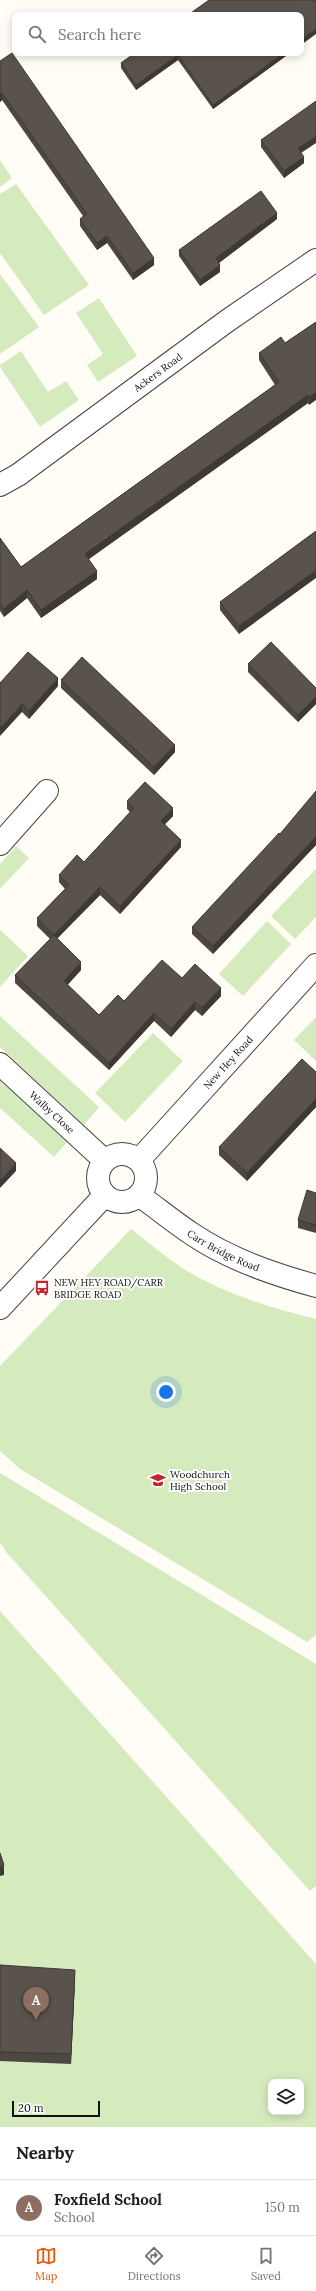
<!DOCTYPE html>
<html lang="en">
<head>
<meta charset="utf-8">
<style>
	:root { --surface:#fff; --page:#f6f6f6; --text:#202124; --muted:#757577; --line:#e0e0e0; --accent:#ea580c }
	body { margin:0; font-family:Lora,serif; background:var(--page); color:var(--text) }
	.controls { position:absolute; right:12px; bottom:12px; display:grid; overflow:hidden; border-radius:8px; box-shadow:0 2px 10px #0003 }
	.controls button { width:36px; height:36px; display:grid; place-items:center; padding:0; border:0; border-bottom:1px solid var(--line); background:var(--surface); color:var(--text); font:20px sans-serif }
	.scale { position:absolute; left:12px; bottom:10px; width:88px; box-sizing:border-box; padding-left:4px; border:2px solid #111; border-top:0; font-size:11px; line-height:14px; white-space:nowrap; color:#111; -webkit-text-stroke:3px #fff; paint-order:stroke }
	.you { position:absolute; left:166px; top:1392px; width:14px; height:14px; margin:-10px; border:3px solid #fff; border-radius:50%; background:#1a73e8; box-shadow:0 0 0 6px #1a73e833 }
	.badge { display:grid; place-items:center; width:26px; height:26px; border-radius:50%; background:var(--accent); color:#fff; font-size:13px; font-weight:700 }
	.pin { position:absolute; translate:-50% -33px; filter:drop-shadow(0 1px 2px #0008) }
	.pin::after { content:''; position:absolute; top:21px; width:14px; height:12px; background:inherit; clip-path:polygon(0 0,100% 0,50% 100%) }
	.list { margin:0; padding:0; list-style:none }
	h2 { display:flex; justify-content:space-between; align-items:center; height:52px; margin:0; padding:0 16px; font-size:17px }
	h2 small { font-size:13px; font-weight:400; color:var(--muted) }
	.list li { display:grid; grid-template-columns:26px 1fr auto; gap:12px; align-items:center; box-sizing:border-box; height:56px; padding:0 16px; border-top:1px solid var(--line) }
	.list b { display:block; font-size:15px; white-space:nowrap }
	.list p { margin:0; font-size:13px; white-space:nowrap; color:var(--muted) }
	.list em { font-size:13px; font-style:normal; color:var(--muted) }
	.icon { flex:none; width:22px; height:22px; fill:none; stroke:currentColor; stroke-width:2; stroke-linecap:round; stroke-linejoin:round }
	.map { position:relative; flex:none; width:316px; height:2127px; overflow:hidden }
	.search { position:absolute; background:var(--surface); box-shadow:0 2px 10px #0003; left:12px; right:12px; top:12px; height:44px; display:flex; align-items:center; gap:10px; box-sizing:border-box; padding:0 14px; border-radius:8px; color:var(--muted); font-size:15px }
	.sheet { height:108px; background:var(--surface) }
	nav { display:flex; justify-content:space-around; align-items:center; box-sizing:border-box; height:56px; border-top:1px solid var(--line); background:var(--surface); font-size:11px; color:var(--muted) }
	nav a { display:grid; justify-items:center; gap:2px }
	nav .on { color:var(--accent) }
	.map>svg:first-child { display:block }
	.green { fill:#d5ebbd; fill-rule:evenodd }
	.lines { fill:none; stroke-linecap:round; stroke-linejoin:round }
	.minor-casing { stroke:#444; stroke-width:24 }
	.minor { stroke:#fff; stroke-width:22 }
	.wall { fill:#4d4742 }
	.shaded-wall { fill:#3f3936 }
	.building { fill:#5a524d; stroke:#3f3936 }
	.labels { text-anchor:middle; stroke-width:4; stroke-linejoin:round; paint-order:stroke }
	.street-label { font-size:10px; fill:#111; stroke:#fff }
	.poi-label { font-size:10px; fill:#111; stroke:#fff; text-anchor:start }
</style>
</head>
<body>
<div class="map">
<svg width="316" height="2127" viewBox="0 0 316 2127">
	<rect width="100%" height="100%" fill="#fffdf5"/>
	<!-- green -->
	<path class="green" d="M0,160L12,178L0,187Z
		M16,184L89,285L44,315L0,253V194Z
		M0,274L39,327L0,354Z
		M99,298L137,356L98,382L87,365L103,354L76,313Z
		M21,351L48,392L66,381L79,400L40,427L0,367V365Z
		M16,846L29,858L0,889V864Z
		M316,869V917L295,939L271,916Z
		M267,921L291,944L243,996L219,974Z
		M0,930L28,956L0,987Z
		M0,1016L99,1107L84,1125L0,1047Z
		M316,1017V1061L294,1040Z
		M153,1033L183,1061L125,1122L95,1093Z
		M0,1079L67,1142L54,1157L0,1108Z
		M131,1229C149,1243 168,1259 187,1271C228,1295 271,1308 316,1319V1635L307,1642L20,1469L0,1451V1366Z
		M0,1473L316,1664V1886L310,1891L7,1553L0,1543Z
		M0,1611L316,1964V2127H0ZM271,2082H301V2112H271Z"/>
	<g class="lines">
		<defs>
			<g id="minor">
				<path id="s1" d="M0,485L18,475L227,321L316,260"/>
				<path d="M0,844L47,791"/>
				<path id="s2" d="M0,1064L104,1160"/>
				<circle cx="122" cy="1178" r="24"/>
				<path id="s3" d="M139,1160L316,965"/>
				<path id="s4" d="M140,1196C157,1208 174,1222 192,1234C229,1259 273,1274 316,1286"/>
				<path d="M0,1308L104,1196"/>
			</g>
		</defs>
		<!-- minor casing -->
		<use href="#minor" class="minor-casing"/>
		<!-- minor -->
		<use href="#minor" class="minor"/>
	</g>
	<!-- wall -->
	<path class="wall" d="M135,53H290L213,109L178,60L136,90L121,68V63Z
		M0,61L154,265L133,280L107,243L97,250L80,226V219L83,216L2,100L0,102Z
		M261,140L301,153L304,163L284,178L261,147Z
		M277,219L219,263L220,272L200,286L179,256V250Z
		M316,322L309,405L308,403L88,559L97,579L41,618L27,598L4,617L0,611V538L21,567L275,385L259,360V353L285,343Z
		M316,531L239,634L220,610V602Z
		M248,664L316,688V704L298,722L248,672Z
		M61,680L175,752L154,775L61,688Z
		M0,683L58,686L29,719L22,712Z
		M316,791V845L213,954L192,934V927L280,834Z
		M127,801L173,816L165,824L181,847L120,914L100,895L57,938L81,970L67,985L99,1015L124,1001L182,978L221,996L202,1016L195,1010L171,1037L154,1021L109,1070L15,983V975L50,939L37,926V918L65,889L59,882V875L84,862L130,812L127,809Z
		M316,1072V1107L247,1181L219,1155V1147Z
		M316,1193V1233L298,1228V1220Z
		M0,1965L75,1979L71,2064L0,2061Z"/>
	<!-- shaded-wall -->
	<path class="shaded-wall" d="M316,29V34L301,45V40Z
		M284,53H290L213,109V105Z
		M178,55V60L136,90V85Z
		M2,93V100L0,102V94Z
		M316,136V143L298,155V148Z
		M304,157V163L284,178V171Z
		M277,213V219L216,265V258Z
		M107,236V243L97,250V243Z
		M154,258V265L133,280V273Z
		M220,265V272L200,286V280Z
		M316,392V400L309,405V397Z
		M308,395V403L85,562V554Z
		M316,570V578L239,634V626Z
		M97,571V579L41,618V610Z
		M27,590V598L4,617V609Z
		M58,678V686L29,719V711Z
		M316,697V704L298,722V715Z
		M22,704V712L0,736V728Z
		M175,745V752L154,775V767Z
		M173,808V816L161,828V821Z
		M316,837V845L213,954V946Z
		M181,840V847L120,914V906Z
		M100,887V895L54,942V935Z
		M81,962V970L64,989V981Z
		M221,988V996L202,1016V1008Z
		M195,1002V1010L171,1037V1029Z
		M154,1013V1021L109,1070V1063Z
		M316,1099V1107L247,1181V1173Z
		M16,1163V1171L0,1188V1181Z
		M4,1865V1875L0,1876V1867Z
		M75,1970V1979L71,2064V2054Z"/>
	<!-- building -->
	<path class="building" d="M209,0H316V29L301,40V15H188Z
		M12,53L154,258L133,273L107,236L97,243L80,219L87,214L2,93L0,94V61Z
		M135,53H284L213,105L178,55L136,85L121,63Z
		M316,101V136L298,148L304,157L284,171L261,140Z
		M261,191L277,213L216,258L220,265L200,280L179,250Z
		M316,322V392L309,397L308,395L85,554L97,571L41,610L27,590L4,609L0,603V538L21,567L279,382L259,353L281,337L285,343Z
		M316,531V570L239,626L220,602Z
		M271,642L316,688V697L298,715L248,664Z
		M28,652L58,678L29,711L22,704L0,728V683Z
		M82,657L175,745L154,767L61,680Z
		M145,782L173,808L161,821L181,840L120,906L100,887L54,935L37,918L69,885L59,875L77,855L84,862L134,808L127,801Z
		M316,791V837L213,946L192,927L279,833L280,834Z
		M54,935L81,962L64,981L99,1015L118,995L124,1001L162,960L182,978L195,964L221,988L202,1008L195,1002L171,1029L154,1013L109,1063L15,975Z
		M302,1059L316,1072V1099L247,1173L219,1147Z
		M0,1148L16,1163L0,1181Z
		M307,1190L316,1193V1225L298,1220Z
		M0,1853L4,1865L0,1867Z
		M0,1965L75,1970L71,2054L0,2052Z"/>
	<!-- icons -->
	<defs>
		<symbol id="bus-bare" viewBox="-9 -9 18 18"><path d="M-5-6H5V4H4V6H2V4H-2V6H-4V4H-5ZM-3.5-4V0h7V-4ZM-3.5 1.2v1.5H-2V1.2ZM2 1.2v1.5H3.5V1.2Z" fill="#c4262e" stroke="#fff" stroke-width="2.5" paint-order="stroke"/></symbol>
		<symbol id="school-bare" viewBox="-9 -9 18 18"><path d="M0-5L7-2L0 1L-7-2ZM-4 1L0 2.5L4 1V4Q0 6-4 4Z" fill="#c4262e" stroke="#fff" stroke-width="2.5" paint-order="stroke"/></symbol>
	</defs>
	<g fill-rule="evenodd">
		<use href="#bus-bare" x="31" y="1277" width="22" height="22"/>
		<use href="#school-bare" x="147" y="1469" width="22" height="22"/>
	</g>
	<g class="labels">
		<!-- street labels -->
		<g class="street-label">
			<text dy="4" stroke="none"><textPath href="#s1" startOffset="194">Ackers Road</textPath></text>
			<text dy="4" stroke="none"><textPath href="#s3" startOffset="132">New Hey Road</textPath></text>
			<text dy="4" stroke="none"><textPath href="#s2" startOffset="71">Walby Close</textPath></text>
			<text dy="4" stroke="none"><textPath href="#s4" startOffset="100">Carr Bridge Road</textPath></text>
		</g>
		<!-- poi labels -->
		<g class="poi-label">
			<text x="54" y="1286">NEW HEY ROAD/CARR<tspan x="54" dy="12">BRIDGE ROAD</tspan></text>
			<text x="170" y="1478">Woodchurch<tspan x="170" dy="12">High School</tspan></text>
		</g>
	</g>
</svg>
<div class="controls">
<button><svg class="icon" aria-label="layers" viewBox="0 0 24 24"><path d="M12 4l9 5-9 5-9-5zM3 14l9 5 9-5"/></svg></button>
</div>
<div class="scale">20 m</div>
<div class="you"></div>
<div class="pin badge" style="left:36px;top:2020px;background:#8d6e63">A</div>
<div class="search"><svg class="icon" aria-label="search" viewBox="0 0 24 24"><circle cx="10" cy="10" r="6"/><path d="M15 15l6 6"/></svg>Search here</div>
</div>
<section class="sheet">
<h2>Nearby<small></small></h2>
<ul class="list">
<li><span class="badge" style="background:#8d6e63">A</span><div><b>Foxfield School</b><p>School</p></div><em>150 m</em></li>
</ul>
</section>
<nav>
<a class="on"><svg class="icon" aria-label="map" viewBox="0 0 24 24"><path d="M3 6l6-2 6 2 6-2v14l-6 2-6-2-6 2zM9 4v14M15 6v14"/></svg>Map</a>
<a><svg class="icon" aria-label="directions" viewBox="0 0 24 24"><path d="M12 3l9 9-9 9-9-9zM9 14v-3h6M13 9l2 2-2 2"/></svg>Directions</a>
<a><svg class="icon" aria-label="saved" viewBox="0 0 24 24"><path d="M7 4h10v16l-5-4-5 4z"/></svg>Saved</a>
</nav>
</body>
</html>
